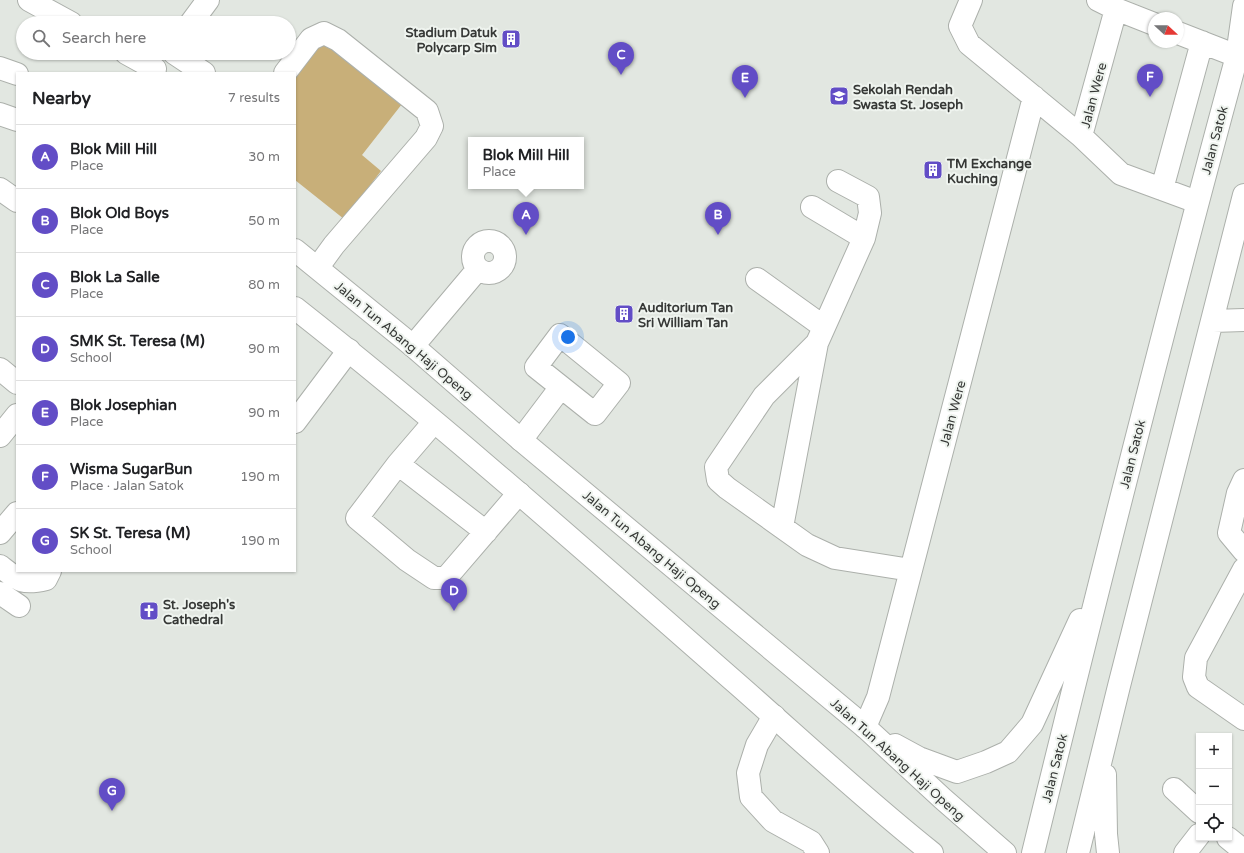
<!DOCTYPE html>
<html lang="en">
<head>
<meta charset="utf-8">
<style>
	:root { --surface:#fff; --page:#f6f6f6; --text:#202124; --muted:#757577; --line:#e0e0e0; --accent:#624dc6 }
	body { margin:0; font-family:"Varela Round",sans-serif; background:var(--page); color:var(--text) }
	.controls { position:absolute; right:12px; bottom:12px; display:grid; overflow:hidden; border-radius:0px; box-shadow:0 1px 3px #0004 }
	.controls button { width:36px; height:36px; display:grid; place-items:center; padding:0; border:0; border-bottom:1px solid var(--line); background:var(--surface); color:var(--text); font:20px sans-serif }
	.compass { position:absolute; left:1148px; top:12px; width:36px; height:36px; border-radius:50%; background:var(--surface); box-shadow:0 1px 3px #0004; rotate:111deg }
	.you { position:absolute; left:568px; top:337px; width:14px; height:14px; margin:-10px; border:3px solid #fff; border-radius:50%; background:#1a73e8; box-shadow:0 0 0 6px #1a73e833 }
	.badge { display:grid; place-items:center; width:26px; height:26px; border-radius:50%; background:var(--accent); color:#fff; font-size:13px; font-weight:700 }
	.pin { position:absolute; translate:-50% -33px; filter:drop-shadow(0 1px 2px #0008) }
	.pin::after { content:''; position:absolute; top:21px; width:14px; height:12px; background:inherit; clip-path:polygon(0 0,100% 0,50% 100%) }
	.popup { position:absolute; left:468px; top:137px; width:116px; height:52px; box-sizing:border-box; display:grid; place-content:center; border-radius:0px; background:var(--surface); filter:drop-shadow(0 1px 3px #0005); font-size:13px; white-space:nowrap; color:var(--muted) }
	.popup b { font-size:15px; color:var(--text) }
	.popup::after { content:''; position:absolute; left:50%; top:100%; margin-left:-8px; border:8px solid transparent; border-top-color:var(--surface) }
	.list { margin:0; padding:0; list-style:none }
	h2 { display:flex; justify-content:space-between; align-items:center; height:52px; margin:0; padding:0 16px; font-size:17px }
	h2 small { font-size:13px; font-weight:400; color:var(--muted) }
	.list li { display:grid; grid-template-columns:26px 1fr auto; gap:12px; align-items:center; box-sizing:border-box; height:64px; padding:0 16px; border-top:1px solid var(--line) }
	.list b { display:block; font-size:15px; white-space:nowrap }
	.list p { margin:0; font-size:13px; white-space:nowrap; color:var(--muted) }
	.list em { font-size:13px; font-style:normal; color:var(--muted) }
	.icon { flex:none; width:22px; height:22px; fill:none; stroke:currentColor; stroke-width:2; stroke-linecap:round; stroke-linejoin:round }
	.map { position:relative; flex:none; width:1244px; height:853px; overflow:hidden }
	.search { position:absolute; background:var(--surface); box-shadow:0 1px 3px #0004; left:16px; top:16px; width:280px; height:44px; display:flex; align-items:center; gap:10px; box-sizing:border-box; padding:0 14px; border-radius:22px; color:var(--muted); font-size:15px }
	.panel { position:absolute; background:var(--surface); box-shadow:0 1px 3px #0004; left:16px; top:72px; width:280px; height:500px; border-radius:0px }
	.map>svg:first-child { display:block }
	.green { fill:#c8af79 }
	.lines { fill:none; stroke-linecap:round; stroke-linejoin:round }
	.minor-casing { stroke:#acb0ab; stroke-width:24 }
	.major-casing { stroke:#acb0ab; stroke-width:24 }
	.minor { stroke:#fff; stroke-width:22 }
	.major { stroke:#fff; stroke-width:22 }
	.labels { text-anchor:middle; stroke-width:4; stroke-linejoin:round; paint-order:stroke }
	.poi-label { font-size:13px; font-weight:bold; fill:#363836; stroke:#eff4ef; text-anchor:start }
	.street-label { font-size:13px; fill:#363836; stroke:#eff4ef }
</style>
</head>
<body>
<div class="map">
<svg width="1244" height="853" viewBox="0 0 1244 853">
	<rect width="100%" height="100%" fill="#e2e7e1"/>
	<!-- green -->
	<path class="green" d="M323,42L402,104L362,155L381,171L344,219L295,180V78Z"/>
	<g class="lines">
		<defs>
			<path id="minor" d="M29,0L71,23
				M971,0L960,26L969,44L1081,136L1121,174L1197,202
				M1098,0L1116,9
				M191,23L208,0
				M1178,33L1237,56
				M126,53L155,69
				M174,53L204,73
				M285,73L311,39L324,33L338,40L427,111L432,126L426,138L334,245L318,267
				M1081,136L1116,9L1154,24
				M838,181L868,197L870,213L864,238L817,343L764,396L716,467L718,480L727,488L807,545L835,558L911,570
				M0,189L17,201
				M1162,189L1202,42
				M812,207L864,238
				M473 257a16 16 0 1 1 32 0a16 16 0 1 1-32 0Z
				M757,279L824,327
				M560,335L619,383L595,414L536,367Z
				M413,346L478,269
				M0,369L17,383
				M295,422L349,350
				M434,422L398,464L357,518L407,560L434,578H446L519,493
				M0,436L17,415
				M521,440L561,387
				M398,464L486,532
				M1244,480L1238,493L1229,533L1244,551
				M782,527L817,343
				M0,533L17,513
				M0,566C18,580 22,585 46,579L50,571
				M1244,569L1196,658L1194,677L1198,687L1244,719
				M0,593L19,606
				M774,716L757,745L748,773L751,797L773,821L811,842L818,853
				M865,727L878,697L1034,97
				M1174,789L1199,812
				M1228,838L1244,851
				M1185,853L1199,835"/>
			<path id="major" d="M1238,49L1244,6
				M0,68L17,74
				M0,114L17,120
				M295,250L413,346L521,440L865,727L943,799L1005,853
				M295,308C446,427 590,555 735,682C800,739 864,799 932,853
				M1213,321L1244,320
				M895,745L919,758L957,772L986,762L1008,752L1032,724L1080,620
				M1105,775L1106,834L1108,853
				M1033,853C1098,587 1165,321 1237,56L1244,36
				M1078,853L1119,686L1244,195"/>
		</defs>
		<!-- minor casing -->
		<use href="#minor" class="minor-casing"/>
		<!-- major casing -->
		<use href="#major" class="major-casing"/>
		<!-- minor -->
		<use href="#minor" class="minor"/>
		<!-- major -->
		<use href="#major" class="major"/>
	</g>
	<!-- icons -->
	<defs>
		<symbol id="building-square" viewBox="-11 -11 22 22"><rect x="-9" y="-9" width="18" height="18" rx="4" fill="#624dc6" stroke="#eff4ef"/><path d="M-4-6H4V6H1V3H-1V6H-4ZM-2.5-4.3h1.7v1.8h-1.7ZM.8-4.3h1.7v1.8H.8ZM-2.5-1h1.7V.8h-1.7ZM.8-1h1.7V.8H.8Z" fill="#fff"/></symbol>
		<symbol id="school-square" viewBox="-11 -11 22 22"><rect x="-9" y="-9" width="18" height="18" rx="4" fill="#624dc6" stroke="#eff4ef"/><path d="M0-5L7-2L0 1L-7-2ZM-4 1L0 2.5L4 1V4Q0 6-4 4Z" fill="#fff"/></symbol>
		<symbol id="church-square" viewBox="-11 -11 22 22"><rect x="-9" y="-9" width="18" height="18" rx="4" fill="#624dc6" stroke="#eff4ef"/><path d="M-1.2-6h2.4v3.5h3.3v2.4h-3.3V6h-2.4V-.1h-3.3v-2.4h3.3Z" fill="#fff"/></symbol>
	</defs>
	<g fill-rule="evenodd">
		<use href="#building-square" x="500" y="28" width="22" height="22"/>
		<use href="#school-square" x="828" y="85" width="22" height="22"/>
		<use href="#building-square" x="922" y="159" width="22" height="22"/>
		<use href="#building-square" x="613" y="303" width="22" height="22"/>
		<use href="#church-square" x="138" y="600" width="22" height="22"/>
	</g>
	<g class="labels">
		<!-- poi labels -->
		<g class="poi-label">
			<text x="497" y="37" text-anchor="end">Stadium Datuk<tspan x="497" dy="15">Polycarp Sim</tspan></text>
			<text x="853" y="94">Sekolah Rendah<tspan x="853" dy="15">Swasta St. Joseph</tspan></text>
			<text x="947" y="168">TM Exchange<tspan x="947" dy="15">Kuching</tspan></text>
			<text x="638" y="312">Auditorium Tan<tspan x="638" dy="15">Sri William Tan</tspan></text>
			<text x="163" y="609">St. Joseph's<tspan x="163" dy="15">Cathedral</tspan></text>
		</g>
		<!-- street labels -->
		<g class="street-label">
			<text transform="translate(1093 95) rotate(-75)" y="5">Jalan Were</text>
			<text transform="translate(1214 140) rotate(-75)" y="5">Jalan Satok</text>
			<text transform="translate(404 340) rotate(40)" y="5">Jalan Tun Abang Haji Openg</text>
			<text transform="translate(952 413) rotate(-75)" y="5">Jalan Were</text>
			<text transform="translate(1132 454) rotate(-76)" y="5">Jalan Satok</text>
			<text transform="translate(652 549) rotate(40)" y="5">Jalan Tun Abang Haji Openg</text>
			<text transform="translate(898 759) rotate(42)" y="5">Jalan Tun Abang Haji Openg</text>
			<text transform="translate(1054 768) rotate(-76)" y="5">Jalan Satok</text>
		</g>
	</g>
</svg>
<div class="controls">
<button>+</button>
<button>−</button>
<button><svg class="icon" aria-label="locate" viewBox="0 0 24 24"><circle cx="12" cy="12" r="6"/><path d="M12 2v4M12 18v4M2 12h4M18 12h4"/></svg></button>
</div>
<svg class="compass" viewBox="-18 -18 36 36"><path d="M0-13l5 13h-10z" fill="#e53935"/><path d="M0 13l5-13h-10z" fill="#757577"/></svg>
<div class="you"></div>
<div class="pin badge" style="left:526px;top:235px">A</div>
<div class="popup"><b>Blok Mill Hill</b>Place</div>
<div class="pin badge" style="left:718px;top:235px">B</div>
<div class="pin badge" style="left:621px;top:75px">C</div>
<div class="pin badge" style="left:454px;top:611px">D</div>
<div class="pin badge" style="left:745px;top:98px">E</div>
<div class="pin badge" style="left:1150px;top:97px">F</div>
<div class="pin badge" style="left:112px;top:811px">G</div>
<div class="search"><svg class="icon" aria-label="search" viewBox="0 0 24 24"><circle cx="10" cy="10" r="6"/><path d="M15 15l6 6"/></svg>Search here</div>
<section class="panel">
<h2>Nearby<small>7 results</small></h2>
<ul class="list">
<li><span class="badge">A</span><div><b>Blok Mill Hill</b><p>Place</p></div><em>30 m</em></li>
<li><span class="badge">B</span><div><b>Blok Old Boys</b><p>Place</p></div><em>50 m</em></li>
<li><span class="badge">C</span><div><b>Blok La Salle</b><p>Place</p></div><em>80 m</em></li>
<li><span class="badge">D</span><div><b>SMK St. Teresa (M)</b><p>School</p></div><em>90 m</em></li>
<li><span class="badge">E</span><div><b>Blok Josephian</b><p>Place</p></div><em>90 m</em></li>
<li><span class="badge">F</span><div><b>Wisma SugarBun</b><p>Place · Jalan Satok</p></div><em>190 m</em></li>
<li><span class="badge">G</span><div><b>SK St. Teresa (M)</b><p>School</p></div><em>190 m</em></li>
</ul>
</section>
</div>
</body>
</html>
